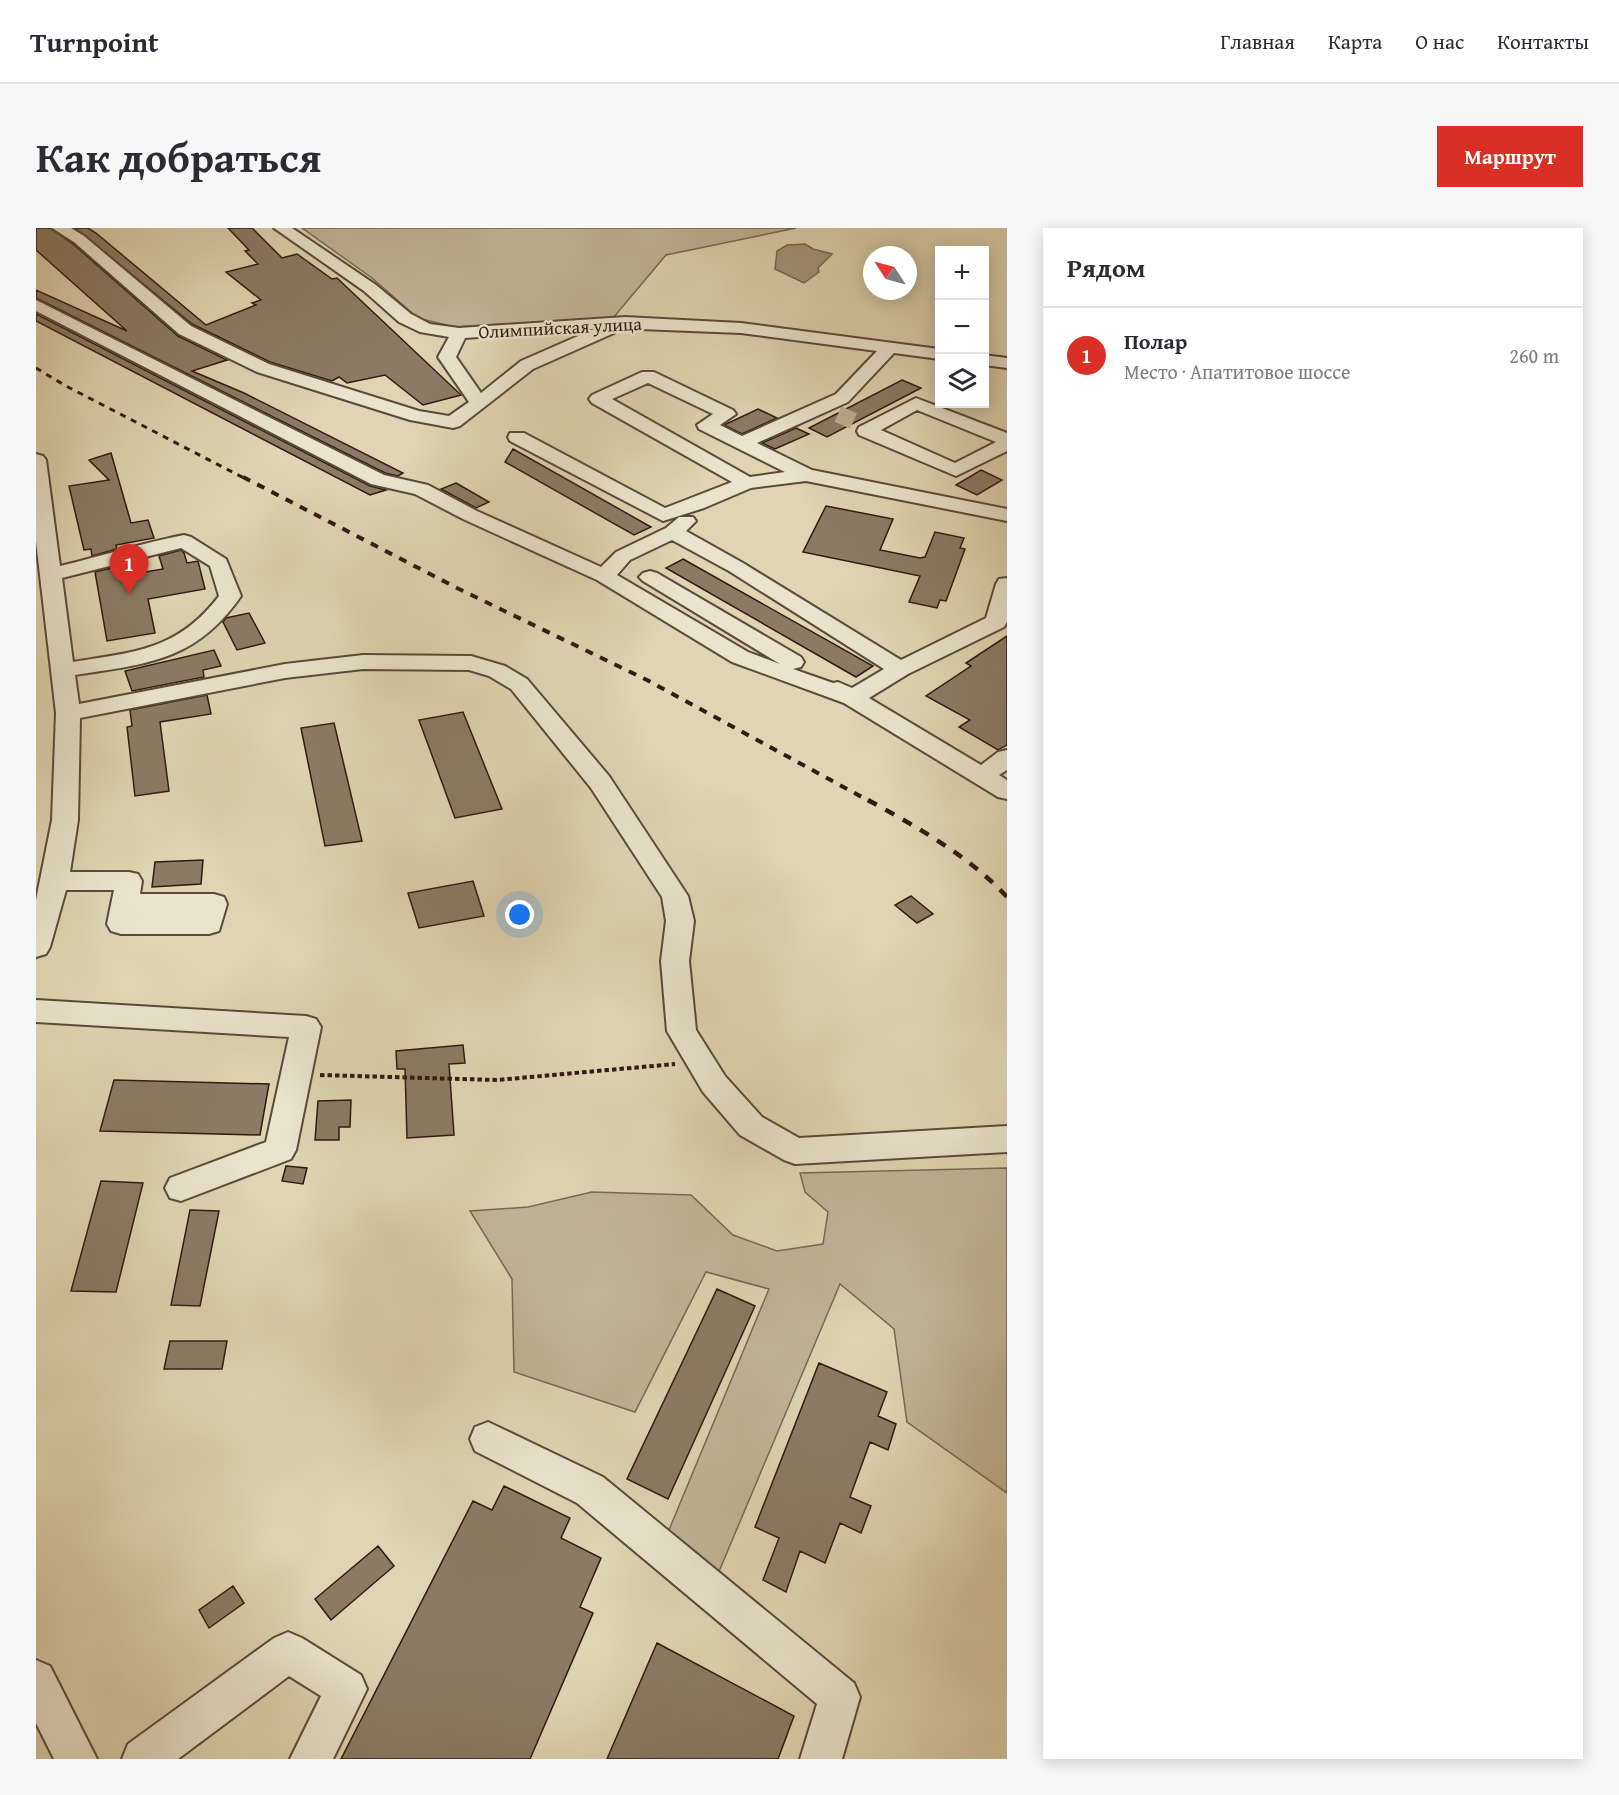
<!DOCTYPE html>
<html lang="ru">
<head>
<meta charset="utf-8">
<style>
	:root { --surface:#fff; --page:#f7f7f7; --text:#2b2b33; --muted:#7c7c81; --line:#e1e1e2; --accent:#d93025 }
	body { margin:0; font-family:"Gentium Book Plus",serif; background:var(--page); color:var(--text) }
	.controls { position:absolute; right:18px; top:18px; display:grid; overflow:hidden; border-radius:0px; box-shadow:0 3px 15px #0003 }
	.controls button { width:54px; height:54px; display:grid; place-items:center; padding:0; border:0; border-bottom:2px solid var(--line); background:var(--surface); color:var(--text); font:30px sans-serif }
	.compass { position:absolute; left:827px; top:18px; width:54px; height:54px; border-radius:50%; background:var(--surface); box-shadow:0 3px 15px #0003; rotate:306deg }
	.you { position:absolute; left:484px; top:687px; width:21px; height:21px; margin:-15px; border:4px solid #fff; border-radius:50%; background:#1a73e8; box-shadow:0 0 0 9px #1a73e833 }
	.badge { display:grid; place-items:center; width:39px; height:39px; border-radius:50%; background:var(--accent); color:#fff; font-size:20px; font-weight:700 }
	.pin { position:absolute; translate:-50% -50px; filter:drop-shadow(0 2px 3px #0008) }
	.pin::after { content:''; position:absolute; top:32px; width:21px; height:18px; background:inherit; clip-path:polygon(0 0,100% 0,50% 100%) }
	.list { margin:0; padding:0; list-style:none }
	h2 { display:flex; justify-content:space-between; align-items:center; height:78px; margin:0; padding:0 24px; font-size:26px }
	h2 small { font-size:20px; font-weight:400; color:var(--muted) }
	.list li { display:grid; grid-template-columns:39px 1fr auto; gap:18px; align-items:center; box-sizing:border-box; height:96px; padding:0 24px; border-top:2px solid var(--line) }
	.list b { display:block; font-size:22px; white-space:nowrap }
	.list p { margin:0; font-size:20px; white-space:nowrap; color:var(--muted) }
	.list em { font-size:20px; font-style:normal; color:var(--muted) }
	.icon { flex:none; width:33px; height:33px; fill:none; stroke:currentColor; stroke-width:2; stroke-linecap:round; stroke-linejoin:round }
	.map { position:relative; flex:none; width:971px; height:1531px; overflow:hidden; border-radius:0px }
	header { display:flex; align-items:center; gap:36px; box-sizing:border-box; height:84px; padding:0 30px; background:var(--surface); border-bottom:2px solid var(--line) }
	header strong { font-size:28px }
	nav { display:flex; gap:33px; margin-inline-start:auto; font-size:21px }
	.intro { display:flex; align-items:center; justify-content:space-between; box-sizing:border-box; height:144px; padding:0 36px }
	h1 { margin:0; font-size:42px }
	.button { padding:15px 27px; border-radius:0px; background:var(--accent); color:#fff; font-size:21px; font-weight:700 }
	main { display:flex; gap:36px; padding:0 36px }
	aside { flex:1; background:var(--surface); border-radius:0px; box-shadow:0 3px 15px #0003 }
	.map>svg:first-child { display:block }
	.green { fill:#c1b597; stroke:#796854; stroke-width:1.5 }
	.water { fill:#a4957c; stroke:#766452; stroke-width:1.5 }
	.building { fill:#8b7b65; stroke:#311a12; stroke-width:1.5 }
	.lines { fill:none; stroke-linecap:round; stroke-linejoin:round }
	.minor-tunnel { stroke:#bcb092; stroke-width:17; stroke-dasharray:17 8; stroke-linecap:butt }
	.minor-casing { stroke:#5c493a; stroke-width:4 }
	.path { stroke:#311a12; stroke-width:4; stroke-dasharray:4.5 3; stroke-linecap:butt }
	.minor { fill:#eae4cd; fill-rule:evenodd }
	.rail-far2 { stroke:#311a12; stroke-width:3; stroke-dasharray:6 6; stroke-linecap:butt }
	.rail-far1 { stroke:#311a12; stroke-width:4; stroke-dasharray:8 8; stroke-linecap:butt }
	.rail { stroke:#311a12; stroke-width:4.5; stroke-dasharray:10 10; stroke-linecap:butt }
	.labels { text-anchor:middle; stroke-width:5; stroke-linejoin:round; paint-order:stroke }
	.far-street-label { font-size:18px; fill:#311a12; stroke:#eae4cd }
</style>
</head>
<body>
<header>
<strong>Turnpoint</strong>
<nav><a>Главная</a><a>Карта</a><a>О нас</a><a>Контакты</a></nav>
</header>
<div class="intro"><h1>Как добраться</h1><a class="button">Маршрут</a></div>
<main>
<div class="map">
<svg width="971" height="1531" viewBox="0 0 971 1531">
	<rect width="100%" height="100%" fill="#dfd5b2"/>
	<filter id="stains"><feTurbulence type="fractalNoise" baseFrequency=".00333" numOctaves="4"/><feColorMatrix values="0 0 0 0 .2 0 0 0 0 .09 0 0 0 0 .02 0 0 0 .5 -.17"/></filter>
	<radialGradient id="worn" r=".72"><stop offset=".6" stop-color="#630" stop-opacity="0"/><stop offset="1" stop-color="#630" stop-opacity=".3"/></radialGradient>
	<!-- green -->
	<path class="green" d="M266,0H760L630,27L577,90L418,99L382,90L336,50Z
		M971,940V1265L871,1194L858,1101L804,1056L679,1353L628,1314L733,1061L670,1044L599,1184L478,1144L476,1051L434,983L492,979L556,964L655,967L697,1007L741,1023L787,1016L792,984L769,964L764,945Z"/>
	<!-- water -->
	<path class="water" d="M769,16L777,21L796,26L782,40L783,44L768,55L739,41L741,23L751,17Z"/>
	<!-- building -->
	<path class="building" d="M0,0H14L37,16L142,108L191,132L156,143L208,165L367,245L362,248L349,245L0,70V62L91,103L0,22Z
		M39,0H52L60,5L170,97L220,77L216,75L225,72L190,44L222,36L209,23L213,22L192,0H216L246,30L261,26L296,51L301,50L425,167L387,177L349,147L311,155L303,149L296,153L234,134L156,96Z
		M0,86L334,258L350,262L334,267L0,93Z
		M866,152L885,160L791,209L773,200Z
		M722,181L741,190L706,206L688,197Z
		M760,200L773,206L739,221L726,215Z
		M477,221L615,299L598,307L469,234Z
		M75,225L95,295L112,292L118,310L80,317L81,321L56,328L55,321L48,322L33,258L73,252L53,232Z
		M945,242L966,252L941,267L920,257Z
		M420,255L453,274L440,280L405,261Z
		M790,278L857,291L844,322L884,330L889,329L899,304L928,310L924,320L929,321L910,373L904,372L901,380L873,374L884,348L767,324Z
		M145,322L148,325L151,335L162,333L169,361L112,371L119,405L71,413L59,344L84,338L86,348L127,341L123,328Z
		M647,331L837,438L820,449L630,340Z
		M213,385L229,415L201,422L187,394L190,390Z
		M971,408V517L962,522L923,499L934,492L890,468L935,438L930,435Z
		M178,422L185,438L167,442L168,449L96,463L89,443Z
		M171,467L175,486L124,494L133,563L99,568L91,499L96,498L94,482Z
		M427,484L466,581L419,590L383,492Z
		M298,495L326,613L289,618L265,500Z
		M167,632L165,656L116,659L119,634Z
		M437,653L448,688L383,700L372,665Z
		M875,668L897,686L881,695L859,677Z
		M427,817L429,835L413,836L418,907L371,910L369,841H361L360,823Z
		M78,852L233,856L224,907L64,903Z
		M315,872L314,899H303V912H279L282,873Z
		M250,938L271,940L267,956L246,953Z
		M65,953L107,955L80,1064L35,1063Z
		M154,982L183,983L164,1078L135,1077Z
		M681,1061L719,1078L632,1271L591,1251Z
		M134,1113H191L186,1141H128Z
		M783,1135L851,1164L842,1188L860,1196L852,1222L834,1214L814,1269L835,1278L825,1305L804,1295L789,1335L764,1323L750,1364L727,1352L743,1310L719,1299Z
		M468,1258L534,1290L525,1310L565,1330L544,1379L557,1385L494,1531H305L437,1273L456,1282Z
		M342,1318L358,1338L295,1392L279,1371Z
		M197,1358L208,1375L173,1400L163,1382Z
		M621,1415L758,1488L742,1531H571Z"/>
	<g class="lines">
		<!-- minor-tunnel -->
		<path class="minor-tunnel" d="M802,186L820,194"/>
		<defs>
			<path id="minor" d="M16,0H35L48,8L155,98L233,136L383,183L413,188L433,174L402,129L413,109L384,104L363,94L328,63L238,0H256L340,57L375,86L394,96L423,100L589,89L705,95L903,121V131L858,125L812,174L721,215L776,242L971,281V293L770,253L715,260L668,280L627,293L474,213L472,209L474,205H488L629,280L696,254L556,175L553,171L556,167L606,144H618L697,182L700,186L684,197L706,208L800,166L841,123L705,105L579,100L578,105L497,141L424,198L417,200L374,192L221,144L143,106L38,14ZM558,101L485,133L445,165L420,129L429,110ZM612,155L677,186L661,197L663,201L749,244L714,249L576,171Z
				M0,72L348,247L392,257L441,283L565,339L580,324L630,300L643,289H657L660,293L650,303L707,335L865,432L950,390L960,356L963,351L971,350V394L968,399L872,446L833,470L945,537L962,524L971,522V542L963,547L971,552V571L962,569L808,475L696,434L561,352L427,291L379,266L335,256L0,83ZM636,312L693,343L848,441L816,460L802,454L797,455L757,441L765,439L768,434L765,429L621,345L614,343L607,345L603,349L607,353L744,436L712,424L581,347L594,332Z
				M948,127L971,130V140L948,137Z
				M880,170L971,205V223L920,248L823,207L821,203L823,199ZM881,182L960,214L919,235L845,202Z
				M0,226L7,228L10,232L24,338C66,328 106,315 148,307L155,309L190,331L205,368C160,433 111,436 39,447L43,476L249,436L327,427L435,428L469,438L491,451L573,548L652,668L658,693L653,733L660,802L689,848L726,889L763,910L971,898V924L759,936L748,932L704,907L667,864L631,803L625,733L630,693L626,669L555,560L475,461L453,448L433,442L327,441L249,450L44,490L42,592L34,644H93L102,646L106,653L104,666H178L188,669L191,676L183,703L173,706H85L75,703L71,696L78,662H30L14,719L10,726L0,729V672L16,592L20,485L0,313ZM145,320L174,338L183,368C142,422 99,424 37,434L26,350Z
				M0,772L270,788L280,791L285,799L260,922L255,931L145,973L134,970L129,960L134,950L230,914L253,809L0,794Z
				M452,1194L567,1249L818,1455L824,1469L806,1531H764L781,1476L541,1275L439,1223L434,1211L439,1199Z
				M252,1404L266,1410L325,1447L331,1461L297,1531H254L285,1468L253,1448L142,1531H86L92,1516L238,1410Z
				M0,1432L14,1438L61,1531H18L0,1495Z"/>
		</defs>
		<!-- minor casing -->
		<use href="#minor" class="minor-casing"/>
		<!-- path -->
		<path class="path" d="M284,847L461,852L639,836"/>
		<!-- minor -->
		<use href="#minor" class="minor"/>
		<!-- rail-far2 -->
		<path class="rail-far2" d="M0,140L30,158L210,251"/>
		<!-- rail-far1 -->
		<path class="rail-far1" d="M207,249L421,360L611,452L835,574"/>
		<!-- rail -->
		<path class="rail" d="M832,572C881,599 933,628 971,669"/>
	</g>
	<g class="labels">
		<!-- far-street labels -->
		<g class="far-street-label">
			<text transform="translate(524 100) rotate(-3)" y="6">Олимпийская улица</text>
		</g>
	</g>
	<rect width="100%" height="100%" filter="url(#stains)"/>
	<rect width="100%" height="100%" fill="url(#worn)"/>
</svg>
<div class="controls">
<button>+</button>
<button>−</button>
<button><svg class="icon" aria-label="layers" viewBox="0 0 24 24"><path d="M12 4l9 5-9 5-9-5zM3 14l9 5 9-5"/></svg></button>
</div>
<svg class="compass" viewBox="-18 -18 36 36"><path d="M0-13l5 13h-10z" fill="#e53935"/><path d="M0 13l5-13h-10z" fill="#7c7c81"/></svg>
<div class="you"></div>
<div class="pin badge" style="left:93px;top:366px">1</div>
</div>
<aside>
<h2>Рядом<small></small></h2>
<ul class="list">
<li><span class="badge">1</span><div><b>Полар</b><p>Место · Апатитовое шоссе</p></div><em>260 m</em></li>
</ul>
</aside>
</main>
</body>
</html>
